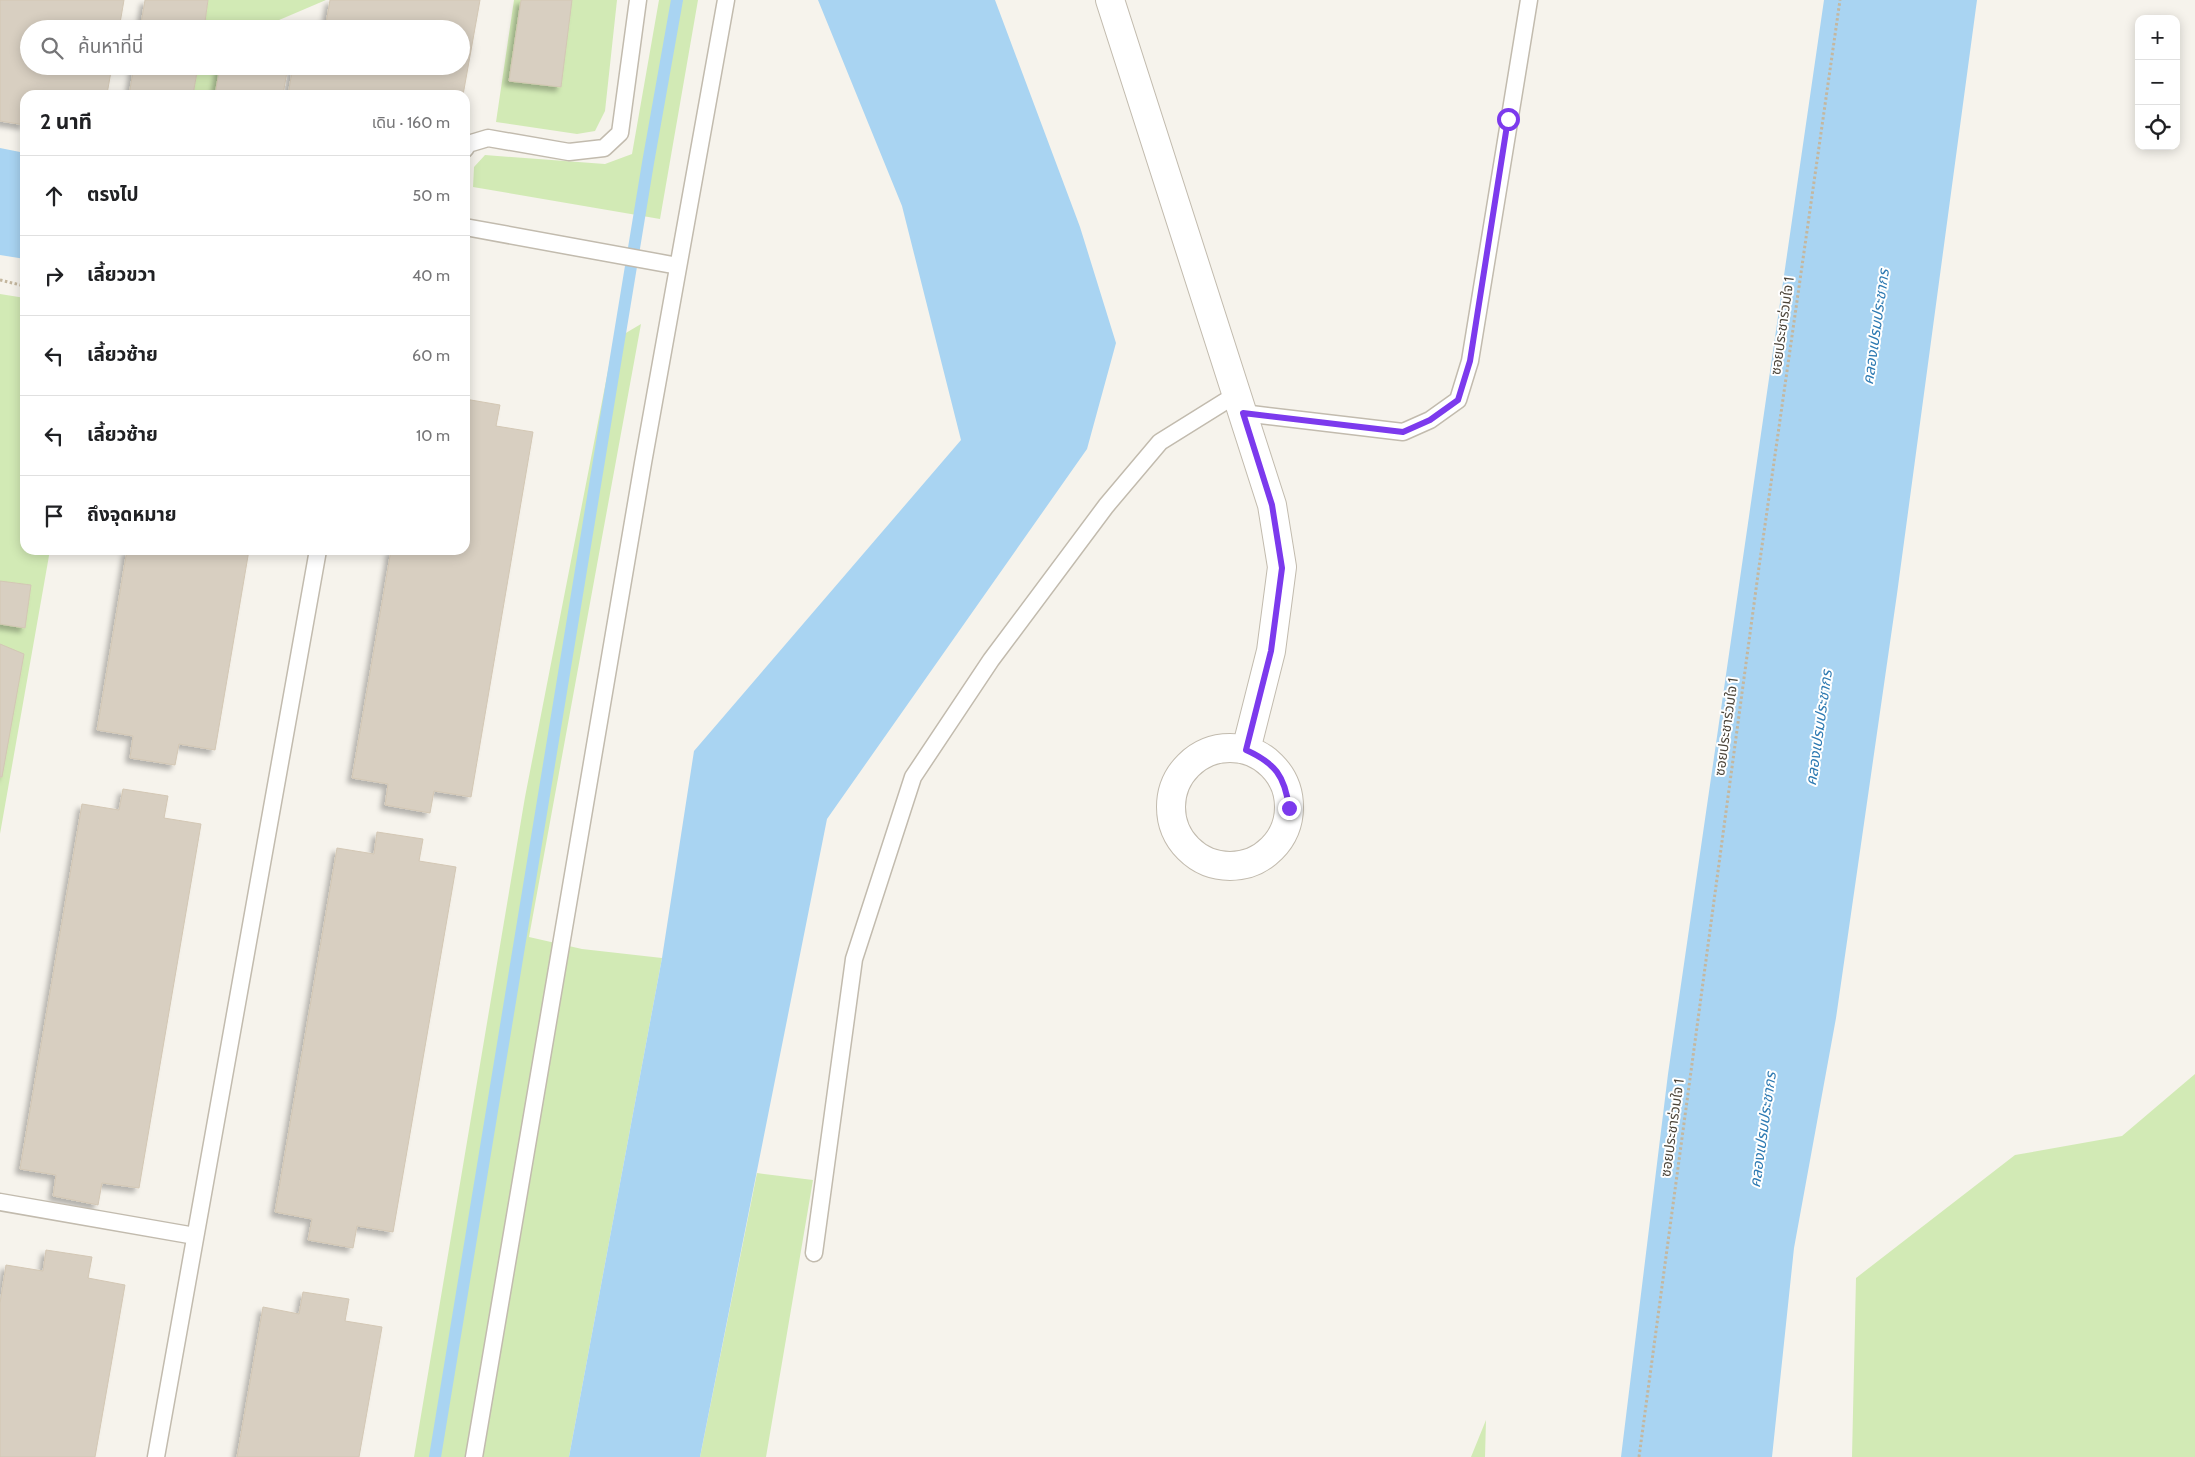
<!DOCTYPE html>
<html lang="th">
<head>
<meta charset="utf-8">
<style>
	:root { --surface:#fff; --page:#f6f6f6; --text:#202124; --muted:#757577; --line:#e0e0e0 }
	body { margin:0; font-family:Cabin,"Noto Sans Thai",sans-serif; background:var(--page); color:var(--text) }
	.controls { position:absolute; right:15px; top:15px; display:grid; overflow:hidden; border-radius:10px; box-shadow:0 2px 12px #0003 }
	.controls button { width:45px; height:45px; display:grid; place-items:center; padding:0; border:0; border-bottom:1px solid var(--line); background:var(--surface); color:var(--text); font:25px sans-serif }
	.stop { position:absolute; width:15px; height:15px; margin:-11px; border:4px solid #7c3aed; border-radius:50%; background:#fff }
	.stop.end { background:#7c3aed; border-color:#fff; box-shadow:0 1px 5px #0008 }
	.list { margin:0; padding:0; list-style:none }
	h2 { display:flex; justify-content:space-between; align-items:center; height:65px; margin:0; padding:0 20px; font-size:21px }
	h2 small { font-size:16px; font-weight:400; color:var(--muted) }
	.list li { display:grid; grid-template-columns:32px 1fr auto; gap:15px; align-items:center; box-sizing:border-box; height:80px; padding:0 20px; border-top:1px solid var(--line) }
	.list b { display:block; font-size:19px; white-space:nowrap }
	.list em { font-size:16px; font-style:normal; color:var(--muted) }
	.icon { flex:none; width:28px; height:28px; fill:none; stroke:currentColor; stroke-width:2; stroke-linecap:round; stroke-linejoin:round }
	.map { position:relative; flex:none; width:2195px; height:1457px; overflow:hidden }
	.search { position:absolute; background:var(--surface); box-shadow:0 2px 12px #0003; left:20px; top:20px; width:450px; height:55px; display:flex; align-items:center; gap:12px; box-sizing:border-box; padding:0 18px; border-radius:28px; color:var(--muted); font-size:19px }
	.panel { position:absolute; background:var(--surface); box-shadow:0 2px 12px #0003; left:20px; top:90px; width:450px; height:465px; border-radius:15px }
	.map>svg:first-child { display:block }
	.green { fill:#d2eab5 }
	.water { fill:#a9d4f2 }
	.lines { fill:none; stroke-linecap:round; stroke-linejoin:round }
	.stream { stroke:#a9d4f2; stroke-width:12 }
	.building { fill:#d8cfc1; stroke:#d3c7b4; filter:url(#shadow) }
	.service-casing { stroke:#c2bbae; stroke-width:19 }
	.minor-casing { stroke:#c2bbae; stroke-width:30 }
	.path { stroke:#c4b79f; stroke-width:3; stroke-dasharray:2.5 2.5; stroke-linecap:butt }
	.service { stroke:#fff; stroke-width:16 }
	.minor { stroke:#fff; stroke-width:28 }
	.route { stroke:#7c3aed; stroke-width:6 }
	.labels { text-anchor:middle; stroke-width:4; stroke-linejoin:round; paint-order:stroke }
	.street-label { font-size:14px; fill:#4b4439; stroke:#fff }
	.water-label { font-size:15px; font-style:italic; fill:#2e7ab2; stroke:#fff }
</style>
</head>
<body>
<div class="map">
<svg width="2195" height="1457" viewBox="0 0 2195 1457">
	<defs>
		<filter id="shadow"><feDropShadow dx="-4.5" dy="4.5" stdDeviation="2.5" flood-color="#0004"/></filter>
	</defs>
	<rect width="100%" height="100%" fill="#f6f3ec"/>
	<!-- green -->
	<path class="green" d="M208,0H326L258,29H204Z
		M514,0H617L605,111L595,131L577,134L496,122Z
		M659,0H698L660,219L473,187L474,167L485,155L605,164L632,154Z
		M198,66H243L240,95H193Z
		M0,294L25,298V550H50L0,834Z
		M641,324L529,937L582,949L662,958L569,1457H414L525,797L614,340Z
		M2195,1074V1457H1852L1856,1278L2015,1155L2122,1136Z
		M757,1173L813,1180L766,1457H700Z
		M1486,1420L1485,1457H1471Z"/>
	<!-- water -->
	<path class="water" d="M818,0H995L1080,227L1116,343L1087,449L827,819L700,1457H569L662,958L694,751L961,440L902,206Z
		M1824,0H1977L1897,594L1836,1018L1794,1248L1772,1457H1621L1668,1074Z
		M0,148L25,153V259L0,255Z"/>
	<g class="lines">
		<!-- stream -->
		<path class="stream" d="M435,1457L648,163L677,0"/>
	</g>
	<!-- building -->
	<path class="building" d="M0,0H124L119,29H29V66H112L107,94L114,95H25V125L0,121Z
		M145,0H208L204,29H140Z
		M330,0H480L463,95H288L293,66H461V29H325Z
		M521,0H572L561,87L509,81Z
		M134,66H198L193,95H129Z
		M220,66H288L283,95H215Z
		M465,399L500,405L496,426L533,432L471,797L434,791L430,813L385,805L388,784L352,778L391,550H465Z
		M127,550H249L215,750L179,744L175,765L130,758L133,736L97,730Z
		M0,581L31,585L25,628L0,624Z
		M0,644L24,654L2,777H0Z
		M123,789L168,796L164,818L201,824L139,1188L102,1183L98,1205L53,1196L56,1175L20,1169L82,804L119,810Z
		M377,832L423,839L419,861L456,867L393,1232L357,1226L353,1248L308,1240L312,1219L275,1212L337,848L374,854Z
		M46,1250L92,1257L88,1278L125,1285L95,1457H0V1303L6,1265L43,1271Z
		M303,1292L349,1299L345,1321L382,1327L359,1457H237L263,1307L299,1314Z"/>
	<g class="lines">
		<defs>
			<path id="service" d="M465,149L468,144L488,138L569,152L604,148L620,133L638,0
				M465,227L678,266
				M1243,413L1403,432L1430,420L1458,400L1470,361L1529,0
				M0,1202L195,1236
				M814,1253L854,959L913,777L991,660L1106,506L1160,442L1237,394
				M156,1457L318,550
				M474,1457L643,463L726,0"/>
			<path id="minor" d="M1110,0L1272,505L1282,567L1271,651L1246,750
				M1171 807a59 59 0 1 1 118 0a59 59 0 1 1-118 0Z"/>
		</defs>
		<!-- service casing -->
		<use href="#service" class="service-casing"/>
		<!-- minor casing -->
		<use href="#minor" class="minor-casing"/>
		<!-- path -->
		<path class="path" d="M0,280L25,286
			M1639,1457L1759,567L1840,0"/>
		<!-- service -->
		<use href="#service" class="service"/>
		<!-- minor -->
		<use href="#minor" class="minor"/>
	</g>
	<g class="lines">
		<!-- route -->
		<path class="route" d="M1289,808C1285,776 1275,763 1246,750L1271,651L1282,568L1272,505L1243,413L1403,432L1430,420L1458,400L1470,361L1508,119"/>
	</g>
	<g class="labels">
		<!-- street labels -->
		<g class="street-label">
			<text transform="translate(1782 326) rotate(-82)" y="5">ซอยประชาร่วมใจ 1</text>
			<text transform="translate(1726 727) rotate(-82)" y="5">ซอยประชาร่วมใจ 1</text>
			<text transform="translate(1672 1128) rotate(-82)" y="5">ซอยประชาร่วมใจ 1</text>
		</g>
		<!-- water labels -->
		<g class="water-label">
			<text transform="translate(1876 327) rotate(-82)" y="5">คลองเปรมประชากร</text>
			<text transform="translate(1819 728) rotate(-82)" y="5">คลองเปรมประชากร</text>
			<text transform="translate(1763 1130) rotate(-82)" y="5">คลองเปรมประชากร</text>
		</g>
	</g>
</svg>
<div class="controls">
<button>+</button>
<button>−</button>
<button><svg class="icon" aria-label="locate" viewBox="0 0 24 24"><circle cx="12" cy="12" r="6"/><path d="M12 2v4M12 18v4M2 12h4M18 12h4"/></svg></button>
</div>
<div class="stop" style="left:1508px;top:119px"></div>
<div class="stop end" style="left:1289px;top:808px"></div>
<div class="search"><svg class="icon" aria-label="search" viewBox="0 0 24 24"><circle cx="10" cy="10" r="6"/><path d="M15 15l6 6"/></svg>ค้นหาที่นี่</div>
<section class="panel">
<h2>2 นาที<small>เดิน · 160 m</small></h2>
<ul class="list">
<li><svg class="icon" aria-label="ahead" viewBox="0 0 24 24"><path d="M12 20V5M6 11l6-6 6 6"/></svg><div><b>ตรงไป</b></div><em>50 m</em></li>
<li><svg class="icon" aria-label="right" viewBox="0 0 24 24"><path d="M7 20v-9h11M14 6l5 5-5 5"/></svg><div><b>เลี้ยวขวา</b></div><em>40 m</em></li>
<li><svg class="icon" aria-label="left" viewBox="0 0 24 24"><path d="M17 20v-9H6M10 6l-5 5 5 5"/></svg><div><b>เลี้ยวซ้าย</b></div><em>60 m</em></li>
<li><svg class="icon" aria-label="left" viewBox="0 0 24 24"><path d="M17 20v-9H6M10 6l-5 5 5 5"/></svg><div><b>เลี้ยวซ้าย</b></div><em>10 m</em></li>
<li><svg class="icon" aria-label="arrive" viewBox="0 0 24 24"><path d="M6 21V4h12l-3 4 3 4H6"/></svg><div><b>ถึงจุดหมาย</b></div></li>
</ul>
</section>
</div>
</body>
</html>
